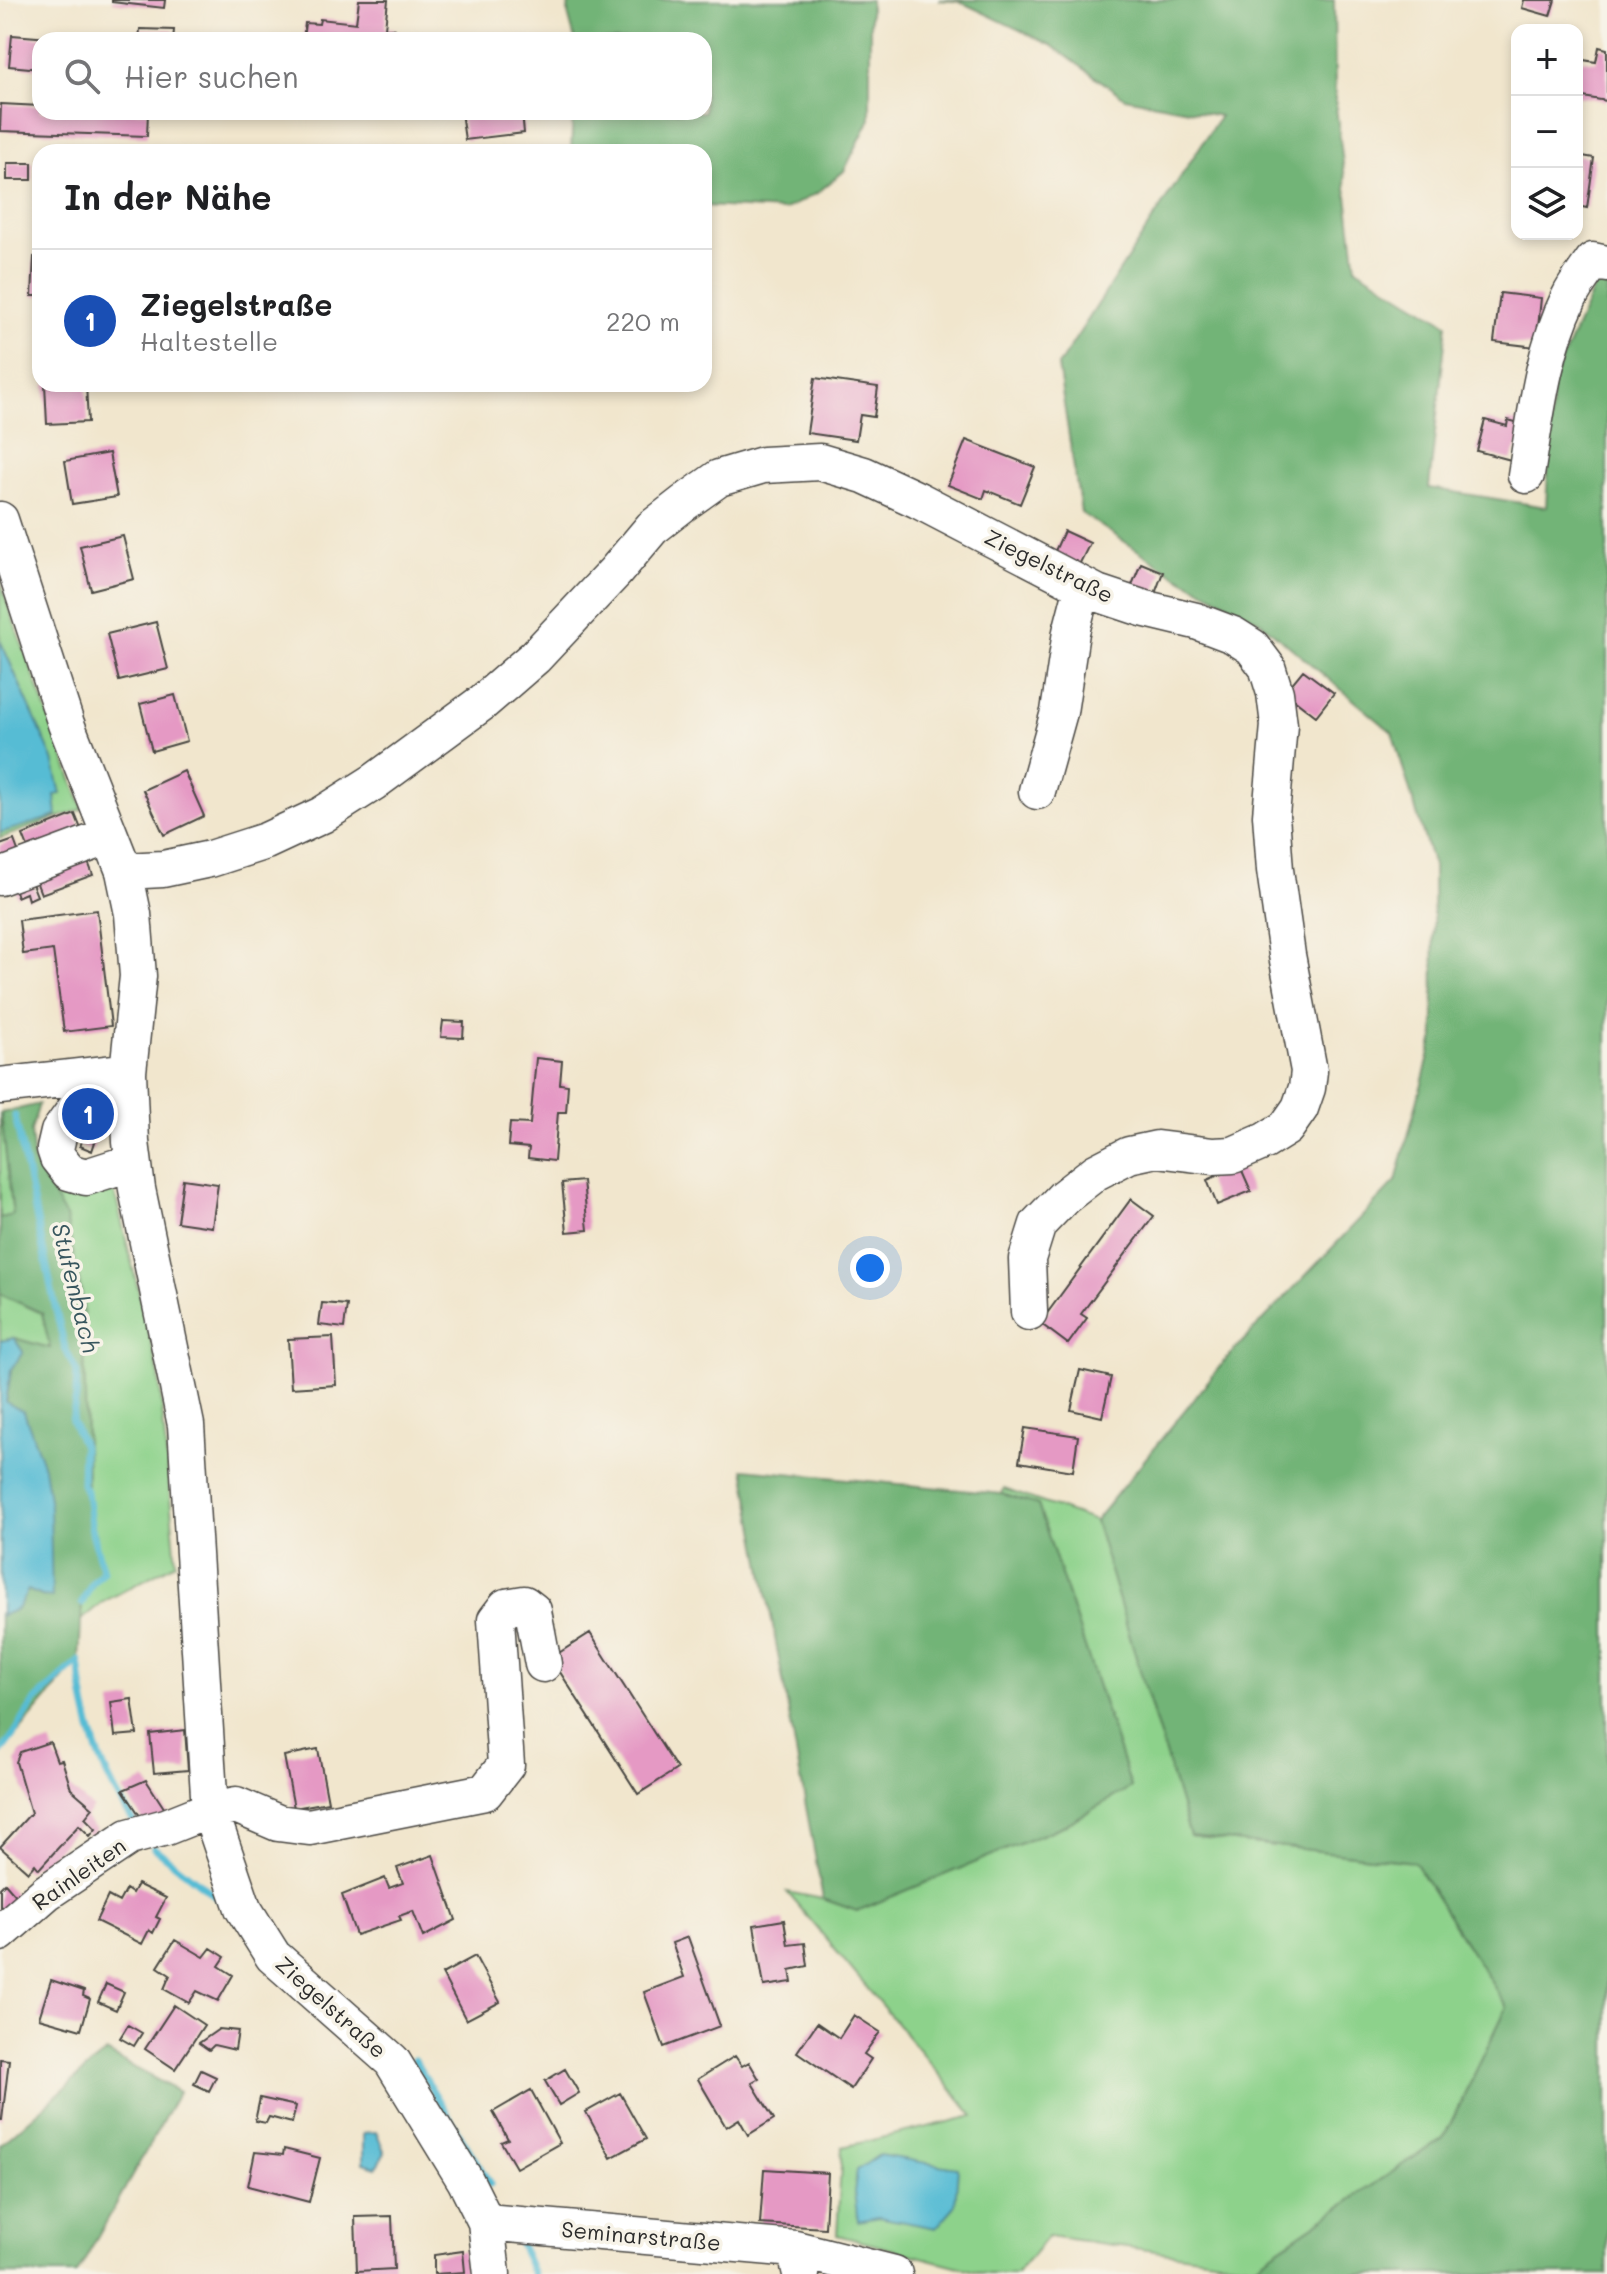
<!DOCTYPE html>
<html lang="de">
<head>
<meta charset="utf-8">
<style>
	:root { --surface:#fff; --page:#f2f2f2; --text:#202124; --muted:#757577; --line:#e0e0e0; --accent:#c8321e }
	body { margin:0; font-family:Mali,sans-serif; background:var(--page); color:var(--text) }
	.controls { position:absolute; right:24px; top:24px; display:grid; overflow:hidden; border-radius:16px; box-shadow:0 4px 12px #0003 }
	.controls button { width:72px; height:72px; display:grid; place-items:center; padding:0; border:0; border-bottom:2px solid var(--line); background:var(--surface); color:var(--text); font:40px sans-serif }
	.you { position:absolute; left:870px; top:1268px; width:28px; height:28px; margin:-20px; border:6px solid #fff; border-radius:50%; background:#1a73e8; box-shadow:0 0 0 12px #1a73e833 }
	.badge { display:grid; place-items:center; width:52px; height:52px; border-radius:50%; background:var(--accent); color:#fff; font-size:26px; font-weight:700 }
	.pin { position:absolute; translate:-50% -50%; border:4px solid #fff; box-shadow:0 2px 8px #0006 }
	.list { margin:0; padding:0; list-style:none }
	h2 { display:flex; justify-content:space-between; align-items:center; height:104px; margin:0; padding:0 32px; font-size:34px }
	h2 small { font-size:26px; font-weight:400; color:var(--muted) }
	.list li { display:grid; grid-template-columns:52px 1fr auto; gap:24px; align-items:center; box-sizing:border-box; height:144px; padding:0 32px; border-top:2px solid var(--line) }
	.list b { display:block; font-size:30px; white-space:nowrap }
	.list p { margin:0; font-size:26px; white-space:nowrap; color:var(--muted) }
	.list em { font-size:26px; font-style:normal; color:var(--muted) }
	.icon { flex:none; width:44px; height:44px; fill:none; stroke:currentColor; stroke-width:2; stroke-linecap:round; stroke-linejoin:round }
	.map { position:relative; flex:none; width:1607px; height:2274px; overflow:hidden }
	.search { position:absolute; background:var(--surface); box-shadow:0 4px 12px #0003; left:32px; top:32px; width:680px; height:88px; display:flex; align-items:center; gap:20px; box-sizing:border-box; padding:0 28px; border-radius:24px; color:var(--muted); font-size:30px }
	.panel { position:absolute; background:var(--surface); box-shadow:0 4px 12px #0003; left:32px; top:144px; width:680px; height:248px; border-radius:24px }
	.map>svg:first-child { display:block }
	.green { fill:#8dd28b; stroke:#5c7e5b; stroke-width:2 }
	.forest { fill:#72b477; stroke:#4e7051; stroke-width:2 }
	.water { fill:#56bcd4; stroke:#407480; stroke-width:2 }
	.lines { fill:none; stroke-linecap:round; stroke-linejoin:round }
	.stream { stroke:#56bcd4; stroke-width:7 }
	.building { fill:#e599c4 }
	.minor-casing { stroke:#494743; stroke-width:39 }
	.minor { stroke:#fff; stroke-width:36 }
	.labels { text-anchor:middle; stroke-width:7; stroke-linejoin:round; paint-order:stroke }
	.street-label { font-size:22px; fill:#2b2b2b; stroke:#f7f3e8 }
	.water-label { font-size:24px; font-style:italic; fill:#38565e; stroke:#f7f3e8 }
</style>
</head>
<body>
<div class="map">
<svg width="1607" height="2274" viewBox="0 0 1607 2274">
	<rect width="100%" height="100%" fill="#f7f3e8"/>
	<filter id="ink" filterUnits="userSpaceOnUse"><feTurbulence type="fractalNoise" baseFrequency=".0125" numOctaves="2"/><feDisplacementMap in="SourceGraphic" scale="16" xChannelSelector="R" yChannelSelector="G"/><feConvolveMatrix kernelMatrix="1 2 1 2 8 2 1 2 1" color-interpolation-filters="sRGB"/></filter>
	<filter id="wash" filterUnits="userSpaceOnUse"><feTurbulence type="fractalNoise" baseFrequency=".006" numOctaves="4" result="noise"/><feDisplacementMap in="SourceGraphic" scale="32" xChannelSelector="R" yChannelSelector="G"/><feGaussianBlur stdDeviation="1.8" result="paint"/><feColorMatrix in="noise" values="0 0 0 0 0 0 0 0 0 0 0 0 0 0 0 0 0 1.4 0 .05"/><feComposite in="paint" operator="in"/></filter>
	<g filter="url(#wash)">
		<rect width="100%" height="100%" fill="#f1e6cd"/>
		<!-- green -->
		<path class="green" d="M0,579L8,606L83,809L0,838Z
			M1,1113L13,1216L0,1218V1114Z
			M45,1184L64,1192L114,1190L159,1376L176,1563L101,1603L81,1620L82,1603L103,1571L87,1493L83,1300Z
			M0,1294L42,1313L51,1349L14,1338L0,1341Z
			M1004,1489L1095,1521L1190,1836L1414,1862L1507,2007L1444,2137L1255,2265L1048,2236L1016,2274H986L837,2235L842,2147L974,2116L787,1892L823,1899L857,1911L1065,1825L1131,1787L1038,1505L1002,1494Z"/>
		<!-- forest -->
		<path class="forest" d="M569,0H870V119L844,171L816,194L784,210L704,206V152H571L573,112H704V40H575L568,14Z
			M939,0H1334L1335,99L1356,268L1447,324L1429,488L1546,507L1553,381L1597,280L1607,282V2274H1264L1255,2265L1444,2137L1507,2007L1414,1862L1190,1836L1095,1521L1226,1359L1396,1181L1434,1038L1433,866L1392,732L1258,620L1177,576L1081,513L1058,366L1220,116L1125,98L1051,45L959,1Z
			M39,1104L31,1131L34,1163L66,1217L83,1300L87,1493L103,1571L82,1603L79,1661L0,1754V1612L1,1615L28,1590L42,1596L6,1403L11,1370L23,1352L14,1338L50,1348L42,1313L0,1294V1218L13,1215L1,1113Z
			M744,1469L1002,1494L1038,1505L1131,1787L1065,1825L857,1911L823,1899Z
			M106,2052L179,2092L77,2274H0V2145Z"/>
		<!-- water -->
		<path class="water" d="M0,640L53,759L61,794L55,795L57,816L0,833Z
			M14,1338L23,1352L11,1370L6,1402L24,1412L44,1467L50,1506L52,1597L42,1596L28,1590L17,1609L1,1616L0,1341Z
			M376,2132L385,2153L376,2167L363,2163V2133Z
			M879,2155L958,2168L955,2206L936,2228L878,2217L858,2221L854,2192L857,2170Z"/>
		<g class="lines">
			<!-- stream -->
			<path class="stream" d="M15,1116L56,1310L65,1348L77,1373L76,1397L72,1421L83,1446L82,1484L87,1493L92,1532L103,1571L92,1583L82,1603
				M79,1661C85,1721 99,1773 135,1823
				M0,1753L14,1734L34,1702L79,1661
				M154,1848L227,1905
				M279,1935L298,1955
				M414,2060L490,2184
				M519,2241L533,2274"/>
		</g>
		<g id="blocks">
			<!-- building -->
			<path class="building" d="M112,0H165L164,8L112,2Z
				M359,0H388L385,28L395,29L393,40H303L305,23L319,24L320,19L356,23Z
				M1524,0H1555L1550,16L1522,8Z
				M140,29L174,30L173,40H139Z
				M12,35L49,38V40H40V69L9,66Z
				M1599,47L1607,49V101L1577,96V59L1596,62Z
				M1,104L40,106V112H148L147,136L0,131Z
				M461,112H522L524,133L465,140Z
				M1577,155L1594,158L1587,208L1577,206Z
				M7,163H32V180H7Z
				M34,257L40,258V296H32Z
				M1500,293L1541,298L1536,347L1494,342Z
				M815,378L878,387L874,417L860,415L856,440L807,433Z
				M45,384H86L88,422L47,424Z
				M1485,420L1507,426L1508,420L1527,425L1511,460L1477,451Z
				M966,440L1035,467L1020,504L986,490L983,499L948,485Z
				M109,453L117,497L72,504L65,461Z
				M1064,531L1090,543L1079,565L1054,553Z
				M123,536L134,579L91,590L80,546Z
				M1141,563L1163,572L1153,599L1130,590Z
				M156,622L168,669L119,681L107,634Z
				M1303,670L1334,693L1316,716L1285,692Z
				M175,695L187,741L152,751L140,704Z
				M184,771L204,816L164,835L143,790Z
				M75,814L83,834L31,855L23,835Z
				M14,840L21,859L0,867V845Z
				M85,854L93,875L41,894L33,873Z
				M29,876L37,896L28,900L26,893L17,897L13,885Z
				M97,910L111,1026L64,1032L53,950L23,954L19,920Z
				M443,1021L464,1022L463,1038L441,1037Z
				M536,1058L562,1061L560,1084L568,1085L566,1112H558L554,1161L528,1158L529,1148L508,1146L510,1123L530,1124Z
				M87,1129L98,1133L92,1151L80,1146Z
				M1240,1166L1251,1191L1217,1205L1207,1180Z
				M183,1179L218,1184L212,1227L177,1222Z
				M583,1181L588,1230L567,1232L562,1183Z
				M1131,1199L1154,1216L1081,1314L1087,1318L1068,1344L1040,1323Z
				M322,1303L347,1305L344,1328L319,1325Z
				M333,1337L336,1385L291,1388L288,1339Z
				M1080,1370L1111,1377L1102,1417L1071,1410Z
				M1025,1428L1078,1436L1073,1471L1019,1462Z
				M590,1633L677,1769L638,1794L551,1658Z
				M132,1699L137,1734L115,1736L111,1702Z
				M185,1730L188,1770L154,1773L150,1734Z
				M50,1742L57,1761L62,1760L71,1789L93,1808L85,1818L96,1829L90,1836L79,1825L39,1869L35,1864L28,1872L0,1847L31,1813L16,1762L20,1752Z
				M318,1749L328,1802L294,1808L284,1756Z
				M146,1780L168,1814L146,1825L123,1790Z
				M433,1855L456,1920L423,1937L413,1911L399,1916L401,1920L356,1935L342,1895L385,1878L389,1888L403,1883L397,1868Z
				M5,1883L19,1899L0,1918V1888Z
				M137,1884L166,1898L156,1917L160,1919L153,1933L149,1930L142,1944L96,1921L108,1896L119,1902L126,1889L132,1893Z
				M784,1920L788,1945L805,1943L808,1966L790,1970L792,1982L764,1986L754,1925Z
				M688,1937L720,2026L664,2047L644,1992L684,1977L672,1943Z
				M175,1940L204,1957L211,1948L225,1957L219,1966L233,1975L218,2001L197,1991L189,2003L164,1989L170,1975L158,1967Z
				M475,1956L500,2002L466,2020L442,1974Z
				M51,1980L84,1991L83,1996L90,1999L81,2030L39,2018Z
				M106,1984L124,1992L116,2010L98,2002Z
				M174,2005L204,2025L175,2069L145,2049Z
				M854,2015L880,2032L864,2054L871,2059L851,2089L797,2052L817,2023L839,2038Z
				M128,2025L142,2033L134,2046L120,2038Z
				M219,2029L238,2031L235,2050L214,2045L209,2050L199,2043Z
				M735,2056L742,2066L749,2062L759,2079L752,2083L774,2119L748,2135L739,2119L726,2127L698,2079Z
				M0,2059L9,2060L2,2120H0Z
				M565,2069L579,2093L559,2105L545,2081Z
				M201,2070L216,2077L209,2091L194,2084Z
				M531,2090L560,2143L516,2168L501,2142L508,2139L493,2112Z
				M620,2093L646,2139L611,2158L586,2112Z
				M260,2098L296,2106L292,2123L269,2117L266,2123L255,2121Z
				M284,2149L320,2158L309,2202L248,2186L255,2152L283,2155Z
				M764,2169L828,2173L825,2228L760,2224Z
				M392,2216L394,2269L357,2271L355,2217Z
				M463,2251L465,2272L434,2274V2255Z"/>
		</g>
	</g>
	<g filter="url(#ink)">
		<use href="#blocks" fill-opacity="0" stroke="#494743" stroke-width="2"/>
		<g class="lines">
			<defs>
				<path id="minor" d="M1526,475C1536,415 1542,354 1569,298C1575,285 1585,273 1593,261L1607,264
					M0,520L66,724L124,871L133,914L138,976L128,1072L131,1142L137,1189L186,1425L210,1811L243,1908L273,1956L392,2061L465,2180L486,2222L492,2274
					M1037,791L1059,712L1071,632L1083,586
					M124,871L163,869L210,859L266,841L322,815L374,782L483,702L535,657L615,572L652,528L684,503L719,478L763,465L820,462L864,475L918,500L1097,593L1142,608L1196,621L1233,635L1252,647L1267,667L1275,693L1279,725L1271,815L1275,870L1287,955L1309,1071L1307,1088L1300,1108L1286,1128L1265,1141L1233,1155L1213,1156L1157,1149L1129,1155L1096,1172L1064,1197L1038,1224L1027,1259L1029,1312
					M0,877L110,836
					M128,1072L92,1086L59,1132L55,1149L58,1158L69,1172L86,1177L133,1162
					M0,1086L115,1073
					M0,1933L47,1892L129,1837L166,1827L201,1813L236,1805L278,1823L309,1827L485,1792L506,1765L496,1620L506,1607L524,1604L533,1611L543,1664
					M486,2222L795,2249L801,2274
					M795,2249L894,2274"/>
			</defs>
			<!-- minor casing -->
			<use href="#minor" class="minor-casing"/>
			<!-- minor -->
			<use href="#minor" class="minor"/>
		</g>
	</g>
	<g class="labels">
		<!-- street labels -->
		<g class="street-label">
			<text transform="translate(1049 566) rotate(26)" y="8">Ziegelstraße</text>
			<text transform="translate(79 1874) rotate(-35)" y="8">Rainleiten</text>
			<text transform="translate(331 2007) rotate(42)" y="8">Ziegelstraße</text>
			<text transform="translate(641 2236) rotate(5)" y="8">Seminarstraße</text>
		</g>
		<!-- water labels -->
		<g class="water-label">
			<text transform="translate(75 1288) rotate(76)" y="8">Stufenbach</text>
		</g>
	</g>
</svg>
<div class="controls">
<button>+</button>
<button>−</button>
<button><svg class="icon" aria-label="layers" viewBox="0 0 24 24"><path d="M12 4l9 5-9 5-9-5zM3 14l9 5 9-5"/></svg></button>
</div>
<div class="you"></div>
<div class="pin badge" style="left:88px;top:1114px;background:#1a4fb4">1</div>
<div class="search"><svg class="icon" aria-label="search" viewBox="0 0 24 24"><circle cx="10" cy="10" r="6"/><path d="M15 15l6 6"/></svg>Hier suchen</div>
<section class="panel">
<h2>In der Nähe<small></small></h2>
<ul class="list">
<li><span class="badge" style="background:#1a4fb4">1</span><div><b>Ziegelstraße</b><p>Haltestelle</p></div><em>220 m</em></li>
</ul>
</section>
</div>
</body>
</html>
